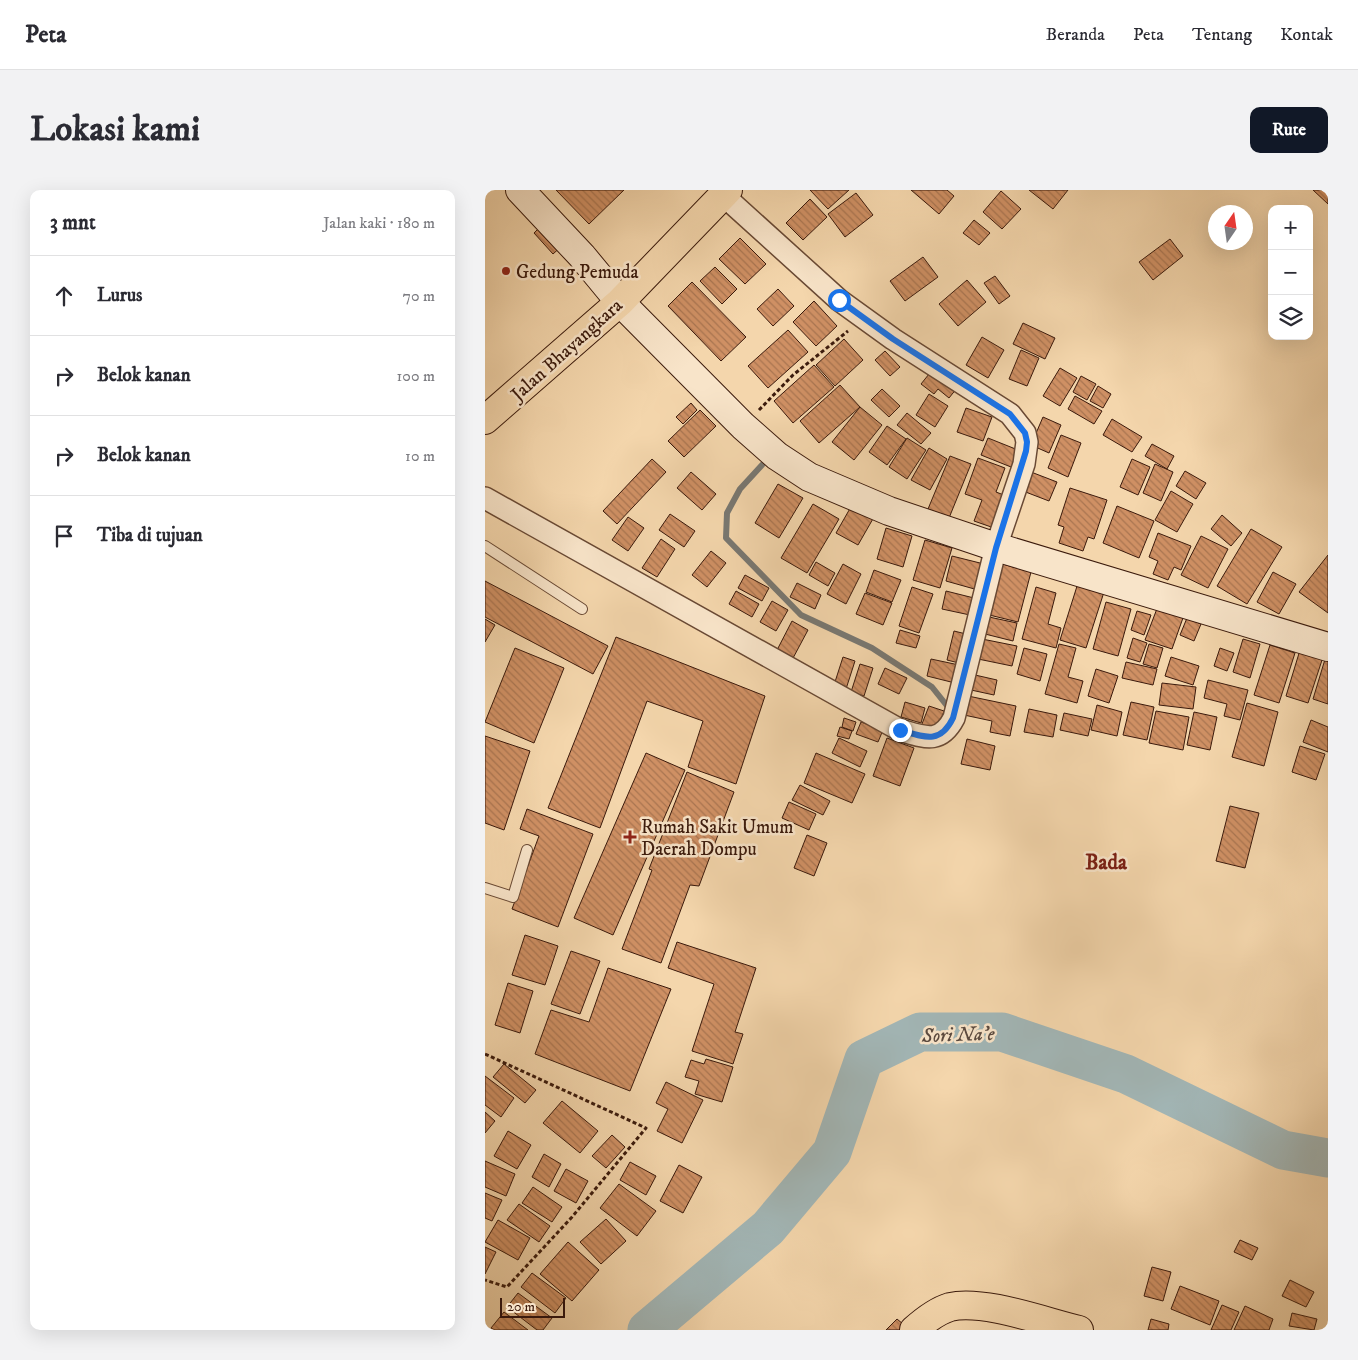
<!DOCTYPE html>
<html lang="id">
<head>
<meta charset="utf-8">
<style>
	:root { --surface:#fff; --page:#f2f2f3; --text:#2b2b33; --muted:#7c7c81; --line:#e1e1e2; --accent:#111827 }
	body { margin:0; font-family:"IM FELL DW Pica",serif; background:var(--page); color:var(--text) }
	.controls { position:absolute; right:15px; top:15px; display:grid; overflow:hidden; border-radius:10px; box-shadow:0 5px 20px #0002 }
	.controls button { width:45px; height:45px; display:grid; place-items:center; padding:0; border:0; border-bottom:1px solid var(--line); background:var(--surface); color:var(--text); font:25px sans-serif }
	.compass { position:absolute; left:723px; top:15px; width:45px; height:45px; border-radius:50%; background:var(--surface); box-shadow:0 5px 20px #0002; rotate:13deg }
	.scale { position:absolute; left:15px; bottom:12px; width:65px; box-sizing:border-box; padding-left:5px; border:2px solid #3b1a0c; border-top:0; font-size:14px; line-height:18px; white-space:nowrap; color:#3b1a0c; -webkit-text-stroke:4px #f8e4c9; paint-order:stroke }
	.stop { position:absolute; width:15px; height:15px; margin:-11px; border:4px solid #1a73e8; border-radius:50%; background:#fff }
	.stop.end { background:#1a73e8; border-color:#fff; box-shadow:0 1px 5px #0008 }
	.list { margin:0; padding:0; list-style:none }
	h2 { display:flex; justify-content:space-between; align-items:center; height:65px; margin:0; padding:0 20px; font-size:21px }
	h2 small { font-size:16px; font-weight:400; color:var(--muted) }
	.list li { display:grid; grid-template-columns:32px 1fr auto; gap:15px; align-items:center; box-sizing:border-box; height:80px; padding:0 20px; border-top:1px solid var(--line) }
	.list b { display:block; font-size:19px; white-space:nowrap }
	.list em { font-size:16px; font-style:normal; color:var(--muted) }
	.icon { flex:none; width:28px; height:28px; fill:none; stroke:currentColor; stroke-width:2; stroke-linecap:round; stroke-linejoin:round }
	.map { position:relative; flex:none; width:843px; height:1140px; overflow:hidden; border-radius:10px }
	header { display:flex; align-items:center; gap:30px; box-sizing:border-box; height:70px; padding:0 25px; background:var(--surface); border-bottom:1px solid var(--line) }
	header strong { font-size:24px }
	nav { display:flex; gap:28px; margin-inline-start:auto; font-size:18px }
	.intro { display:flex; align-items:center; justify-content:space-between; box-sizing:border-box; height:120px; padding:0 30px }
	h1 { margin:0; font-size:35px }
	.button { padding:12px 22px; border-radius:10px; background:var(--accent); color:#fff; font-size:18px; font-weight:700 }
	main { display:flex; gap:30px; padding:0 30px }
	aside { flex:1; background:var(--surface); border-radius:10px; box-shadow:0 5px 20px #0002 }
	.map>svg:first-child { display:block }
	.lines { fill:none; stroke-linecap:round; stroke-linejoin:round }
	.stream { stroke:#797872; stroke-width:6 }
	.river { stroke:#a2b6b6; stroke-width:39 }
	.building { fill:url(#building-back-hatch); stroke:#3b1a0c }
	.lane-casing { stroke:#694934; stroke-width:12 }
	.street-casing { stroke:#694934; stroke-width:24 }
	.secondary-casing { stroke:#3b1a0c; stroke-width:30 }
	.highway-casing { stroke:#3b1a0c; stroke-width:30 }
	.path { stroke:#3b1a0c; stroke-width:3; stroke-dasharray:4 2.5; stroke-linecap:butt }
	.lane { stroke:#f8e4c9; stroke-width:10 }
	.street { stroke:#f8e4c9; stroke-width:21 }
	.secondary { stroke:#f8e4c9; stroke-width:28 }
	.highway { stroke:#f4d6ac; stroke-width:28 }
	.route { stroke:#1a73e8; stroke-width:6 }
	.poi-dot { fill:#8f2418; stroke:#f8e4c9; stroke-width:2 }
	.labels { text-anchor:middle; stroke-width:5; stroke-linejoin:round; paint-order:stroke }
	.poi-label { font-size:19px; fill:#3b1a0c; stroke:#f8e4c9; text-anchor:start }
	.street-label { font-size:19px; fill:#3b1a0c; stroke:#f8e4c9 }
	.water-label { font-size:20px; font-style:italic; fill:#5a493f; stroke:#f8e4c9 }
	.quarter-label { font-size:21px; font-weight:bold; fill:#7a1f14; stroke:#f8e4c9 }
</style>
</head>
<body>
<header>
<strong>Peta</strong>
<nav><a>Beranda</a><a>Peta</a><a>Tentang</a><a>Kontak</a></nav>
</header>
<div class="intro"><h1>Lokasi kami</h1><a class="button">Rute</a></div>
<main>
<aside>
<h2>3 mnt<small>Jalan kaki · 180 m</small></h2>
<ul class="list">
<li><svg class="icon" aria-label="ahead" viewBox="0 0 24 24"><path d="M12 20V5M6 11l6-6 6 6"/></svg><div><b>Lurus</b></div><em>70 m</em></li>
<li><svg class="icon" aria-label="right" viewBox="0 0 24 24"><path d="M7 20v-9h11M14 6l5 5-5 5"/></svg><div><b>Belok kanan</b></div><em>100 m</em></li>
<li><svg class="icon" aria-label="right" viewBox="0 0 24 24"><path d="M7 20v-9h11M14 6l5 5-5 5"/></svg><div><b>Belok kanan</b></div><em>10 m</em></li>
<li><svg class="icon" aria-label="arrive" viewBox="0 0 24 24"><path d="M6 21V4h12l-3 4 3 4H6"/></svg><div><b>Tiba di tujuan</b></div></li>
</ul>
</aside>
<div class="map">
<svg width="843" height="1140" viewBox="0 0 843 1140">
	<defs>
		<pattern id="building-back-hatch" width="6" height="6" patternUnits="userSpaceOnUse" patternTransform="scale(1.25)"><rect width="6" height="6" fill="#cf9064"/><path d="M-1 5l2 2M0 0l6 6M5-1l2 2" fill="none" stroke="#a97551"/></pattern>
	</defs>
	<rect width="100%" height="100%" fill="#f4d6ac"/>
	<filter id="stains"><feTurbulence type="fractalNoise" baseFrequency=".004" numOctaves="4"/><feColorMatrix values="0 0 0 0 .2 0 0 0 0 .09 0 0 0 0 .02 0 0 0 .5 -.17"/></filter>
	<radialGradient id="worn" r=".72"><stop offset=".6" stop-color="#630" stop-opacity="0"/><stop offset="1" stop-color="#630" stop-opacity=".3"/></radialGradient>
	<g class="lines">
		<!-- stream -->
		<path class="stream" d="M277,275L255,299L242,323L241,348L316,425L387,458L447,497L463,517V521"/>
		<!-- river -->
		<path class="river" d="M162,1140L283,1038L347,962L379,869L435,842H517L641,884L798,960L843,968"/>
	</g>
	<!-- building -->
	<path class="building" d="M71,0H139L104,34Z
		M325,0H364L343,19Z
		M426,0H462L469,6L454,24Z
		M544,0H583L568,19Z
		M828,0H843V14Z
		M516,1L536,19L517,39L498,22Z
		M371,3L388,25L360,47L343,24Z
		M325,9L342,27L318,50L301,33Z
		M489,30L505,43L494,55L478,43Z
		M59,33L79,54L68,64L49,43Z
		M255,48L281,74L260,94L234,69Z
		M685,49L698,66L668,90L654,72Z
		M438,67L453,87L420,111L405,91Z
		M230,77L252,99L237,114L215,91Z
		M510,86L525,106L514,114L499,93Z
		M482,90L501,112L473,136L454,114Z
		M207,92L261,147L236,171L183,116Z
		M293,99L309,116L288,136L272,119Z
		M329,111L352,136L331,156L308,132Z
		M538,133L570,148L560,169L528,154Z
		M303,140L323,162L283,198L263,176Z
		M497,147L519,160L503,188L481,175Z
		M359,149L378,170L350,196L331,175Z
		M536,160L554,168L542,196L524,189Z
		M400,161L415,177L405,186L390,170Z
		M329,175L349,197L308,233L289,211Z
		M575,178L592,188L575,216L558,206Z
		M448,179L472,198L464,208L453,199L449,204L436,194Z
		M596,186L611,194L602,210L588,202Z
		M355,195L375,217L334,253L315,231Z
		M613,196L626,204L618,218L605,211Z
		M397,199L415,216L404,227L386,210Z
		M444,204L463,216L450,237L431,225Z
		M590,206L617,221L609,234L583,219Z
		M206,213L212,220L198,234L191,227Z
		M375,217L397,235L369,270L347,252Z
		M481,218L507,227L498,251L472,242Z
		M215,220L231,236L199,267L183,251Z
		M422,223L446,243L436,254L412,235Z
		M558,227L576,235L564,263L546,255Z
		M627,229L657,247L647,262L618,245Z
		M402,236L421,249L402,275L384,262Z
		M576,245L596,253L583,287L563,278Z
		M422,248L441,260L422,289L404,277Z
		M503,248L538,262L531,279L496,265Z
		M667,254L689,266L682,279L660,266Z
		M444,258L462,269L445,300L426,290Z
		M465,266L486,274L464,328L443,319Z
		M493,268L520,278L511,302L524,307L512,339L489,331L497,310L480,304Z
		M167,269L181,282L132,334L118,321Z
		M647,269L665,277L653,305L635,297Z
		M670,274L688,282L676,311L658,303Z
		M700,281L721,293L711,309L691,296Z
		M206,282L231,304L217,320L192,298Z
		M546,282L572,292L564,311L538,301Z
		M293,294L318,308L294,348L270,333Z
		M585,298L622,310L609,349L603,347L598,361L574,353L579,337L573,335Z
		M686,301L708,314L692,342L670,330Z
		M328,314L354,329L322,383L296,368Z
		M367,315L389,327L373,355L351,343Z
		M632,316L669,331L654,368L618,353Z
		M185,324L210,341L199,357L174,340Z
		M737,325L757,343L746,356L726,339Z
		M143,327L159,338L143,361L127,350Z
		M401,338L427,346L418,377L392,369Z
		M766,339L797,357L762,414L732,396Z
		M673,343L706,356L696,380L689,377L683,390L668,384L673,371L664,367Z
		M716,346L743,359L723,398L696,385Z
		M176,349L190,359L172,387L157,378Z
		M440,350L467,358L455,398L428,390Z
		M226,361L241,373L222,397L207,385Z
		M843,365V423L814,402Z
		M467,366L499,374L493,400L461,391Z
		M331,372L350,383L343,396L324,385Z
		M510,372L546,382L533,432L496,423Z
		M358,374L376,384L361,414L342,404Z
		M389,380L416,390L407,412L381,402Z
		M788,382L811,394L794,424L772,412Z
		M260,385L284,398L277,411L253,398Z
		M0,391L123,456L108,484L0,427Z
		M312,393L336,405L330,419L305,407Z
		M593,393L619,402L601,458L575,450Z
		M427,397L448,404L434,443L414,436Z
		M551,397L571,403L563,434L576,438L571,458L537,449Z
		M251,401L274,414L267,427L244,414Z
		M461,401L489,408L485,425L457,419Z
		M380,403L407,413L398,435L371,424Z
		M287,411L303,420L291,441L275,432Z
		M621,412L646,419L633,466L608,459Z
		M673,416L699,425L687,459L660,450Z
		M652,421L666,425L659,445L646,440Z
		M504,427L532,433L528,451L500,444Z
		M702,428L716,434L709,451L695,445Z
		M0,429L10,435L0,452Z
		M307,431L323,440L307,470L291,462Z
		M415,440L435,446L431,458L411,453Z
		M469,441L485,445L478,474L462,470Z
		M131,447L280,506L251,594L203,577L218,531L162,511L115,638L63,618Z
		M648,448L662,453L655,472L642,468Z
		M497,449L532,456L527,476L493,469Z
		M758,449L775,454L765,488L748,482Z
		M574,454L591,458L583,487L598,491L592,513L560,504Z
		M664,454L678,458L672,478L658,474Z
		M785,455L810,463L794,513L769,505Z
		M30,458L79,478L49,553L0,532Z
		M539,458L562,464L555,491L532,484Z
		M735,458L749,463L742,481L729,476Z
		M815,460L838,467L823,513L801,506Z
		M841,466H843V514L828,509Z
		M358,467L370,471L361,499L349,495Z
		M686,467L714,476L708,495L680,486Z
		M446,469L474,475L470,493L442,486Z
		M641,472L672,479L668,495L637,488Z
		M375,474L388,478L379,506L366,502Z
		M400,478L422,488L414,504L393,494Z
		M611,479L633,486L624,513L603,506Z
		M490,485L512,490L509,505L486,500Z
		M723,490L763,500L755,530L739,526L742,514L719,508Z
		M677,493L711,497L708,519L674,515Z
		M483,506L531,516L525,546L505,542L507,531L479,525Z
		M420,512L440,518L436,533L416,527Z
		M646,512L669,517L662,550L638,545Z
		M762,513L793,522L779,576L747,567Z
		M612,515L637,522L632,546L606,540Z
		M444,516L459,521L451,545L435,539Z
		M544,519L572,525L568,547L539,542Z
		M671,521L704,527L698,560L664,553Z
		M709,522L732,527L725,560L702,555Z
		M579,523L607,529L603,546L575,540Z
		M359,528L371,532L368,541L357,537Z
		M826,530L843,537V562L818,552Z
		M376,532L398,540L393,552L371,544Z
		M355,537L367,541L364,549L352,546Z
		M0,546L45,561L19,640L0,633Z
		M354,548L382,561L375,577L347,563Z
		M402,548L429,558L415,596L388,586Z
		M482,549L510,556L505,580L476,574Z
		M815,556L840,564L831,590L807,582Z
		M161,563L200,580L128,745L89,728Z
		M331,563L380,584L367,613L319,593Z
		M202,582L249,602L214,696L205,695L176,773L137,759L167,680L164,679Z
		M315,595L345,611L338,625L307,610Z
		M304,612L331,624L324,640L297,628Z
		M745,616L774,623L760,678L731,671Z
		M42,619L108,644L73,737L27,719L54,646L35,639Z
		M322,645L342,653L329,686L309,678Z
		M40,745L73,756L60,795L27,785Z
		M192,752L271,778L250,842L258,844L248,874L207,861L229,794L183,778Z
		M86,761L115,771L95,824L66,814Z
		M123,778L186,799L145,901L50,864L66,820L104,832Z
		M23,793L48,801L35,843L10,835Z
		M221,869L248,877L237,912L210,904L214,891L200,887L206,870L219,874Z
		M19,874L51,900L40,913L8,887Z
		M0,886L29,908L16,927L0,915Z
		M181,892L218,910L197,953L172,941L183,919L171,913Z
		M77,911L113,941L95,963L58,933Z
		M0,922L10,931L0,943Z
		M23,941L46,955L32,979L9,966Z
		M127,945L140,957L121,978L107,966Z
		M59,964L76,974L64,997L47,987Z
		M0,971L30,984L21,1006L0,997Z
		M145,972L171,986L161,1005L135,990Z
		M194,975L217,987L198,1023L175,1011Z
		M81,979L103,991L91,1013L69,1001Z
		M134,994L171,1021L152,1046L115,1018Z
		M48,997L77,1017L67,1032L37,1013Z
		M0,1003L17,1010L7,1031L0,1028Z
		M34,1014L65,1036L54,1052L22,1030Z
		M121,1029L141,1051L116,1074L95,1052Z
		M13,1030L45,1048L33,1070L0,1052Z
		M755,1050L773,1058L767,1070L749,1062Z
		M83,1052L114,1080L87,1111L55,1084Z
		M0,1057L11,1062L0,1084Z
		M667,1077L686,1082L678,1111L659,1106Z
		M47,1083L81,1108L70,1123L36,1097Z
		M805,1090L829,1102L821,1117L797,1106Z
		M695,1096L734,1111L725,1135L686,1119Z
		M33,1103L67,1128L58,1140H52L22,1117Z
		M737,1115L754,1122L746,1140H726Z
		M760,1116L788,1129L784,1140H749Z
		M19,1122L43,1140H10L6,1138Z
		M807,1123L832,1129L829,1140L804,1136Z
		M412,1129L424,1139L423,1140H401Z
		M666,1129L684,1134L683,1140H663Z"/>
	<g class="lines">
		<defs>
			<path id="lane" d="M0,356L97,419
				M0,698L28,707L42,660"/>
			<path id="street" d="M0,308L415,540C439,547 455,555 469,528L511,357L539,274L542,252L540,243L525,224L408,149L354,110L238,5"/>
			<path id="secondary" d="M35,0L97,66L135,112L258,236L292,266L324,287L404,321L511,357L843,457"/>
			<path id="highway" d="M0,230L135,112L243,0
				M429,1140C439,1131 452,1121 465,1117C498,1109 560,1132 594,1140"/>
		</defs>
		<!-- lane casing -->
		<use href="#lane" class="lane-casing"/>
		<!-- street casing -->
		<use href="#street" class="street-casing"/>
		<!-- secondary casing -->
		<use href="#secondary" class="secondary-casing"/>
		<!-- highway casing -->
		<use href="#highway" class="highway-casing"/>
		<!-- path -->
		<path class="path" d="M274,220L308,185L363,141
			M0,864L161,938L87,1027L22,1097L0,1090"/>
		<!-- lane -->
		<use href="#lane" class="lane"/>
		<!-- street -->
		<use href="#street" class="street"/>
		<!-- secondary -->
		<use href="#secondary" class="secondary"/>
		<!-- highway -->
		<use href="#highway" class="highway"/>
	</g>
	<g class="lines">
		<!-- route -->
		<path class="route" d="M354,110L408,149L525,224L540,243L542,252L541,261L511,358L468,528C455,555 439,547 415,540"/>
	</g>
	<!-- markers -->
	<g class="poi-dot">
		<circle cx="21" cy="81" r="5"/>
		<path d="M142.5 639.5h5v5h5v5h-5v5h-5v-5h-5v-5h5z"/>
	</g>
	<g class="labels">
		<!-- poi labels -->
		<g class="poi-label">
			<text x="31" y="88">Gedung Pemuda</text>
			<text x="156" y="643">Rumah Sakit Umum<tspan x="156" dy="22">Daerah Dompu</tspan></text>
		</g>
		<!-- street labels -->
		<g class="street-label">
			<text transform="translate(81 159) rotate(-42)" y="7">Jalan Bhayangkara</text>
		</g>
		<!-- water labels -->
		<g class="water-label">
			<text transform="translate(473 844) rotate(-2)" y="7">Sori Na'e</text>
		</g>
		<!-- quarter labels -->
		<g class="quarter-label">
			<text x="621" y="679">Bada</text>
		</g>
	</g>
	<rect width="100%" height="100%" filter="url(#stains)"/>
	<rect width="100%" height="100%" fill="url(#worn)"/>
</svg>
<div class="controls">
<button>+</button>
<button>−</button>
<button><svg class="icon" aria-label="layers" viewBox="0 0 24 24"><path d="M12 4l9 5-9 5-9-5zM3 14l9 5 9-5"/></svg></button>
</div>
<svg class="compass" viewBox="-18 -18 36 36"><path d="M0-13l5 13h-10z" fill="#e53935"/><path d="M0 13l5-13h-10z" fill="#7c7c81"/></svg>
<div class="scale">20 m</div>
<div class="stop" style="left:354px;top:110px"></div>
<div class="stop end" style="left:415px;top:540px"></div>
</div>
</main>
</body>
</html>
